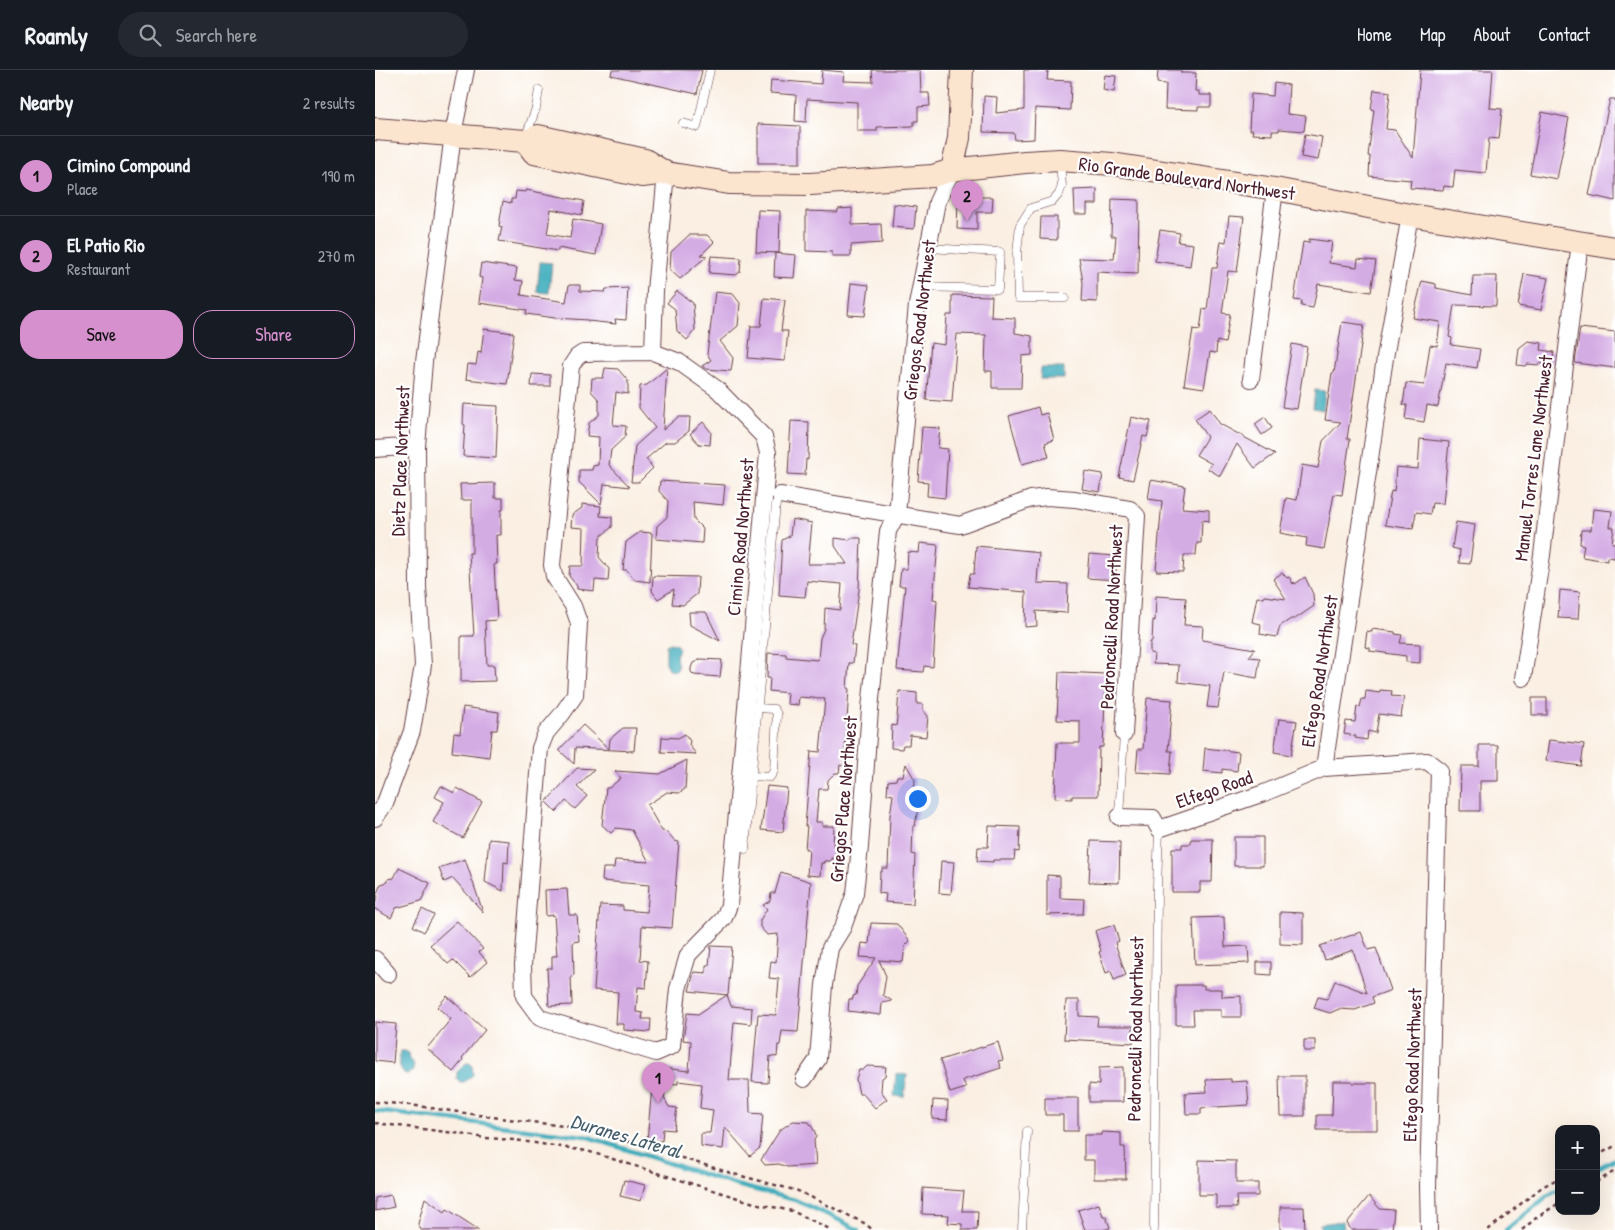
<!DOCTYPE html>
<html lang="en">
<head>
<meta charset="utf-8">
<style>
	:root { --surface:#171b24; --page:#242831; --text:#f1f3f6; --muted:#9ea1a6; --line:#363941; --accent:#d690ce }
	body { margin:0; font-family:"Patrick Hand",sans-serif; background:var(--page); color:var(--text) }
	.controls { position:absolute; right:15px; bottom:15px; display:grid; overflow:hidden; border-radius:10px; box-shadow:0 5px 20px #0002 }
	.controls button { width:45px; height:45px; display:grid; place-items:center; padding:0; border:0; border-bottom:1px solid var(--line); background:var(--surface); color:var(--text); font:25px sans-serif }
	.you { position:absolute; left:542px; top:728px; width:18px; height:18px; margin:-12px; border:4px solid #fff; border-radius:50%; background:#1a73e8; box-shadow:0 0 0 8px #1a73e833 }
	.badge { display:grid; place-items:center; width:32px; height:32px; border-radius:50%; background:var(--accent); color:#111; font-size:16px; font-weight:700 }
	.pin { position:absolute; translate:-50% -41px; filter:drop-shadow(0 1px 2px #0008) }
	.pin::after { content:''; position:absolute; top:26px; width:18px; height:15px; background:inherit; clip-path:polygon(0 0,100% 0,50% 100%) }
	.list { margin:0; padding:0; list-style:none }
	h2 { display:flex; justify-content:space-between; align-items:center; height:65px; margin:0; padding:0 20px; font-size:21px }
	h2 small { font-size:16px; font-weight:400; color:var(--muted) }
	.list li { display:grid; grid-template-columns:32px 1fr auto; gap:15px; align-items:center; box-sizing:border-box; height:80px; padding:0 20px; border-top:1px solid var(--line) }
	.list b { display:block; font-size:19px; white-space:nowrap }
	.list p { margin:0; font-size:16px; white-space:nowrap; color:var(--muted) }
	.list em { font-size:16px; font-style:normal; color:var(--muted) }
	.actions { display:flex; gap:10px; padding:15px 20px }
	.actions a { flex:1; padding:11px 0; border:1px solid var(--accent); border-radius:20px; text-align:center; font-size:18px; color:var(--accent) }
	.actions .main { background:var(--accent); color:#111 }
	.icon { flex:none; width:28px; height:28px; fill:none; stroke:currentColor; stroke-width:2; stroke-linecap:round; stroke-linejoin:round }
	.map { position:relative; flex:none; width:1240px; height:1160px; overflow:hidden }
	header { display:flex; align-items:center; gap:30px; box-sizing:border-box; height:70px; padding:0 25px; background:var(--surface); border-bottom:1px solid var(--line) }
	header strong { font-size:24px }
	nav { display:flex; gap:28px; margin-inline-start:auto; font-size:18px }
	.search { width:350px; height:45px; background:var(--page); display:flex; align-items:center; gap:12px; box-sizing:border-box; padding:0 18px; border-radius:28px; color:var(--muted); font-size:19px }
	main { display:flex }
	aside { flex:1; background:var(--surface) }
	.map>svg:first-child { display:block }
	.water { fill:#3eacbc; stroke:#446674 }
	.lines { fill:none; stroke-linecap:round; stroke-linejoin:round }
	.stream { stroke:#3eacbc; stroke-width:4.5 }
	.building { fill:#d4ace4 }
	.lane-casing { stroke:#643e46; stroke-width:9 }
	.street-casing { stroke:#643e46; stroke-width:18 }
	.secondary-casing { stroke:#643e46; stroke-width:24 }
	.path { stroke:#643e46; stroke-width:2.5; stroke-dasharray:4 4; stroke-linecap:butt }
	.lane { stroke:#fff; stroke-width:8 }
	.street { stroke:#fff; stroke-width:16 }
	.secondary { stroke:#fce5cf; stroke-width:22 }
	.labels { text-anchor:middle; stroke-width:4.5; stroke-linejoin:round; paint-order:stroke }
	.street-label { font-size:19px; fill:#4a1f2b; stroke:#fff }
	.water-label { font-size:20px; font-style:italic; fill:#455e6c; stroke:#fff }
</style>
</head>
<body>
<header>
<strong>Roamly</strong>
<div class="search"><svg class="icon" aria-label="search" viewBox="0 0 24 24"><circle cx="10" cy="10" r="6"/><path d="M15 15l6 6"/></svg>Search here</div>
<nav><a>Home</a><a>Map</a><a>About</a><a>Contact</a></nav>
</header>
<main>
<aside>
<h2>Nearby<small>2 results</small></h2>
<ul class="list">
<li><span class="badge">1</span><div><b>Cimino Compound</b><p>Place</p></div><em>190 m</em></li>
<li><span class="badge">2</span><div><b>El Patio Rio</b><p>Restaurant</p></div><em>270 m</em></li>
</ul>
<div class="actions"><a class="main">Save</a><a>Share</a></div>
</aside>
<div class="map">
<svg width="1240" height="1160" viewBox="0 0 1240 1160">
	<rect width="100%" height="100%" fill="#fff"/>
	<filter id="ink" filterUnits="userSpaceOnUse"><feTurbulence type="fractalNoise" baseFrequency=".02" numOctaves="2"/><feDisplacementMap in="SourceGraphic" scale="10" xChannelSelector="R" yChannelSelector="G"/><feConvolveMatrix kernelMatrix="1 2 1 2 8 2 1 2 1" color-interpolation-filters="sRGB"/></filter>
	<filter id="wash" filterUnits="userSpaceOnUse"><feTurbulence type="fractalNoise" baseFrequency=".0096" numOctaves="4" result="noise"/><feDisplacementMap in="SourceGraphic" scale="20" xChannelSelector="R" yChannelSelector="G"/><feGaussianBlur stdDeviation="1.12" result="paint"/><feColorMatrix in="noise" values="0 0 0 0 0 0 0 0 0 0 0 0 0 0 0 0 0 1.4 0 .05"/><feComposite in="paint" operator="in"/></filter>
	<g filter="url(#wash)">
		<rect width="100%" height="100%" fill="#faefe2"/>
		<!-- water -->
		<path class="water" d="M165,192L177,193L174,223L162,222Z
			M666,298H689V309H665Z
			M940,320L950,321L948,340L938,338Z
			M295,573L301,574L304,579L301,586L303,598L301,601L295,600L291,593V575Z
			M25,981H30L34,983L35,989L39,994C38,999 38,1003 32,1005C23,1000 23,990 25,981Z
			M91,993H94L97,995L98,1005L89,1012H85L82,1009V1002Z
			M521,1004L532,1005L529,1027L519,1026Z
			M968,1151L969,1160H946L945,1154Z"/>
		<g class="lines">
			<!-- stream -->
			<path class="stream" d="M0,1041L210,1066L361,1115L420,1130L460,1148L483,1160
				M1221,1099L1240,1089
				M1131,1160L1171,1127L1184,1119"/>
		</g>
		<g id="blocks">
			<!-- building -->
			<path class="building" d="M237,0H327L322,24L236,5Z
				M447,0L469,2L468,11L498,12L497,0H545L546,23H554L555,36L543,37V51H539V56L502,57V61H482V32L432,29L431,52L420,51L421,25L395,23L396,10L446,14Z
				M649,0H673L672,10L696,11L695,40L660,38L659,69L640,70L639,63L608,62L609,26L622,27L621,43L649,40Z
				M783,0H806V3H821L820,21H824V25H836V37H823V40L790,39L791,14L782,13Z
				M1045,0H1118L1115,38L1127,39L1124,69L1114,68L1111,103L1080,100L1078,117L1069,116L1068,120L1035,118L1036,110L994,106L995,86H993L999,40L996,39L999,20L1015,22L1011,59L1020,60L1038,88Z
				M730,5L741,6L739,22L728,20Z
				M899,13L914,15L912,44L931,46L929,61L904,59V61H897V65L877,64L878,60H874L876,24L898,26Z
				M1235,29H1240V131L1214,125Z
				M1167,42L1194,48L1182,109L1155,104Z
				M383,54L425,56V93H383Z
				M930,64L947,67L943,90L926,87Z
				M722,119V134H712V144H700L699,120Z
				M151,120L209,131L207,145L176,139L172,164L195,168L198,149L226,154L221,185L183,178V181L124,171L127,157L124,156L128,131L136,133V129H140L141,121L151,122Z
				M592,127H618L617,142H602V160L582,159L583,130H592Z
				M737,129L764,130L763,204L722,202V232L707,231L708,213L704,188L739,189L741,166H736Z
				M519,134L541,137L539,159L517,157Z
				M477,138V155L506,154L507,173L476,175V186H457V182L431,181V141L463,142V139Z
				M383,140L405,141L404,183L381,182Z
				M854,146L869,147L862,202L853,201L847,243L855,244L850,273L842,271L841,283L835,282L829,318L809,315L818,259L825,260L828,239L832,240L837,198H842L846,171L851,172Z
				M666,147H682V170L665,169Z
				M785,160L805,163L803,172L818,174L815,196L780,191Z
				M314,165H332L339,172L326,185L332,186L305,209L295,200L296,182Z
				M934,169L957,172L954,193L982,197L983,189L1001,191L996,222L943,214L938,238L926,236L927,231L919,230L928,172L934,173Z
				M400,183L421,185L419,208L399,207Z
				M336,186L366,188L365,202L361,205L334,203Z
				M106,193L142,198L140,210L148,211L146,225L191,232L194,215H205V221L230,222L231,219L253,218L251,250L240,249L241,254L213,251V250L180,248L151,244L152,240L104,233L107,208L104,207Z
				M1149,204L1173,208L1166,240L1143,236Z
				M1098,206H1122L1121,236L1079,235L1074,267L1077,268L1076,275L1105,279L1102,298L1071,293L1063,337L1052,335L1049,352L1030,349L1032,335H1028L1031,313L1049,315L1055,275L1062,276L1065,252L1038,248L1047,211L1061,214V218L1097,225Z
				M476,213L494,215L490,246L473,245Z
				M302,221L318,233L320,260L312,270L302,261L300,239L292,233Z
				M340,222L358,224L365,233L363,256L345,271L358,288L356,301L331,299L327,296L336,290L332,284Z
				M577,225L617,226L616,247L640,248V263L657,266V285L647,286L646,318H617V301H610L611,265L582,264L577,332L551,330L556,273L570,275L572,245H577Z
				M389,228L410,230L406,261H413L410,291L373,288L376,256H386Z
				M967,252L989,255L972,369H975L967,425L959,424L949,479L931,476L932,468L905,463L911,428L922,430L927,395L943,398L948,371L966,352L950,350L957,303H959Z
				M1205,258L1240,262V298L1200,293Z
				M109,259L139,263L132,314L91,309L93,294L101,295L103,282L106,283Z
				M1153,271L1167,273L1166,280L1179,282L1177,295L1164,293V295L1152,294L1150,296L1142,295L1144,278Z
				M917,274L932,277L922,339L907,337Z
				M230,298L243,299L253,311V324L241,322L238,355L251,356L250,367L236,380L234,395L255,417L229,414L226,434L204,412V400H217L218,396L223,395L224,367L212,366L214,353L224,345V330L216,321L217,308H228Z
				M292,298L288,360L303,347H315L314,361L300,372H291L271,389L278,398L264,412H256L260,376L280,358L264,338L265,316L272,315Z
				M157,304L175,305V316H156Z
				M89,334L123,336L121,388L88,386L90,355L88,354Z
				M663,337L665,345L672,343L679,370L670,373L674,387L647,394L634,346Z
				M835,339L845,354L900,384L880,398L862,374L845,406L833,399L837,394L821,385L832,367L820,349Z
				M756,347L776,351L772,367L768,366L758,410L744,407Z
				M890,347L897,358L887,365L880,354Z
				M416,351L434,352L433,390L431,389L430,405L413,404Z
				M328,352L336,362L335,375L324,374L315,364Z
				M547,357L565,358L563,378L573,379L570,428L552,426L553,412L543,411Z
				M1045,369L1074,372L1068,434L1057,433L1055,444L1041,442L1038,459L1010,455L1016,421L1019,422L1021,397L1043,399Z
				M710,401L728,404L725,422L707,419Z
				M776,410L810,416L807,438L834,440V451L827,450L826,473H822L821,485H809L808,502L781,501L787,431L773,429Z
				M285,411L350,415L348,435L318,432L319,450L328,459L327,473L281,469L282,456L292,447L293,431L284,421Z
				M120,413V428H128V440H126V465H121L122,494H119L122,550L110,551L112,595H119L120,611L86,612V566H99L94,483H97V430H86L85,414Z
				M207,434L226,436L225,446L237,447V457L225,467L224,487L234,499L233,511L220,510L219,521L202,519V516L194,506L195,496H208L209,458L196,457L197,445L207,438Z
				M1218,439L1237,441L1235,457H1239L1237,473H1240V488L1232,487V491L1207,487L1209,475L1205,474L1206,460H1216Z
				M417,449L437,453L433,494H472L460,476V468L475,470L476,468H486L484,520L476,575L480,576L478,593H474L472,618L474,619L469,696L465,695L464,703H460L453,710L452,719H444L441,752H447V756H459L458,775L461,776V788H457V791H449V793H446L445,806L432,805L434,779H430L432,756H430L436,681L445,682L450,629L424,627L423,635L412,634L413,623L394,621L395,608H392L393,583L411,584V587L443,590L445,568L449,559L450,538L465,540L467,514L432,511L430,527L404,525L407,470L415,466Z
				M1081,452L1100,455L1095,494L1084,493L1085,480L1077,478Z
				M265,462L277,463L275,512L260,510L252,500H248L251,472Z
				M545,473L563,475L558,529L562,530L558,597L549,596L548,602L522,600L530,516H524L526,499H532L533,482L544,483Z
				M601,476L656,481V482L664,483L662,513L693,514L692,543L661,541L662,556L650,557L651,522L593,517L595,504H599Z
				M714,484L741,486V510L712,508Z
				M907,503L912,508L914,507L918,514L919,512L920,514L930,507L938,524L939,536L920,549H916L905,556L902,567L885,564L886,554L877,552L882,527L889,528L890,526L911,529L898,509Z
				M278,506L323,507L322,524L308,535L297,534L299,519L283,529L277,521Z
				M1185,520L1205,522L1203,549L1183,548Z
				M781,526L811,528L809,555L828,556L827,570L880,579L874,587L885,588L882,608L849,602L843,638L832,637L835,616L803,612L804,595L778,594L779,584L775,583V572H777L778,550L780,551Z
				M314,542H331L345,571L315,555Z
				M997,559L1020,562V564L1027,565L1025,573L1045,574V593L1031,592V586L995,581V578L990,577L992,561L997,562Z
				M326,589L347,590L345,607L319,605L316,602V598L318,593Z
				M684,602L731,604L728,677H724L723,726H697V729L680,728L682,673H705V651L682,650Z
				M1005,620L1017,621L1016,626L1029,627L1026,647L1004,644L1001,663L993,661L992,670L980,668L981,666L969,664L971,651L980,652L982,636L985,637L987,629H990L991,621L1005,623Z
				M524,621L542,623V634H548V640L553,646L551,667L535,665L534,675H528L527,679L516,678L517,655L521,656L522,648Z
				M772,628L797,630L793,681H797L795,704L761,702L763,679H768Z
				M1157,628H1172V645H1157Z
				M88,637L124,642L122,660H117L114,687L77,682L79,663L85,664Z
				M904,649L922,651L916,685L899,682Z
				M208,655L234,679L235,669L248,658H261L259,681L200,678L199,694L184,680Z
				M310,664L315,671L314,675L321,684L286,682L287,667L303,668Z
				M1174,670L1209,674L1206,696L1171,691Z
				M1104,675H1123V711H1105V741H1085L1086,696H1104Z
				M830,678L864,682L862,701L847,699V703L828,701Z
				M312,690L310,719L304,723L292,722L272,735L287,761L292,762L300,771L304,772L297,858L267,856L265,890L273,891L271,918L263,917L261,942L268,943L267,949H276L275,962L249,960V954H241L243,922L219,920L225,835L248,836V840L272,842L274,815L227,811L228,798H239L240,790L274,792L257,760L241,758L236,763L227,755L231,718H234L246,708L240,701L285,704Z
				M531,694L540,710L539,726L544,732L540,756H538L537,784L540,785L538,834L510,832L511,824L504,823L505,802H507V798H513L515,746L518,725L512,724L513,711L521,710L522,706H528Z
				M202,698L219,699L202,717L212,726L200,739L191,731L181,742L171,732Z
				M66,716L79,723L82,718L107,732L88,768L58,752L69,732L60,727Z
				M392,716L412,718L408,762L386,760Z
				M614,756L645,757L644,782L640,781L639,790H618V792L602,791L603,777H613Z
				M859,767H888V796H859Z
				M114,769L134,771L133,793L129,792L128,821L110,812Z
				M816,769H838L837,812H825V822H797V778H807V774H816Z
				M716,771L745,772L744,813L714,812Z
				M90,789L108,842L78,808L69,812L64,798Z
				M566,791L579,792L576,824L564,823Z
				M24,798L55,813L46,831L21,838L16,848L0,839V834L3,826L1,825L6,814L13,812V809L19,808Z
				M406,802L436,812L423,962L407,961L405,975H403L402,987L395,986L393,1013L377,1012L383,944L401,945L404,909L394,908L396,891L401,892L403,864L392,865L385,857V850L392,839L388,835L395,831L396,823H400Z
				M672,805L685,806V828L709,829L708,844L672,845Z
				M192,819L194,845H202L204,871L198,872L199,905L196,906L197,935L174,936L172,898H177V886H182L179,845L171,846L170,820Z
				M47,839L59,845L49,862L38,856Z
				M905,842L928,843V875L905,874Z
				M849,847L850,877L873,876L874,893L820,895L818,848Z
				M82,851L108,879L104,882L112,892L95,907L78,890L73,894L55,875Z
				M496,853L522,854L535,871L530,876L528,892L504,890L511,906L508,925L517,931L507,933L506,945L473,941L474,929H478V926L481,925L482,916L501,888L485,887L487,873L494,874Z
				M739,855L744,871L740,873L751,905L739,910L736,901L731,903L724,882L726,881L720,861Z
				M986,862L993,880L1001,878L1016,920L997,927L999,933L980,940L964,939L955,943L939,938L943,927L952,929L960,911L992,923L978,880L950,890L945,876Z
				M336,876L357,877L353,925L314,921L319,902L331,903V895H334Z
				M882,892H896V905L882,904Z
				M801,915H829V919H847V927L866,926V947H846V940H818L819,955H801Z
				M352,925L356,936L377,938L376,954L359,952L354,1010H374L375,1043L388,1044L385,1078L375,1086L350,1057L348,1079L326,1076V1063H335L338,1040L325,1038L327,1014L303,1011V1014L291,1013L289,1028L294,1037L302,1038L299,1060L288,1059L287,1071L272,1070L279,997L314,1001L316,971L308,970L312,943L323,944Z
				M72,926L110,960L87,988L88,990L78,1002L52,978L76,949L62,937Z
				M691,930H704V946L723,947L722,956H758V973L689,969Z
				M0,952L21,954L18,993L0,991Z
				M929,970H940V981H929Z
				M623,972L628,990L623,991L626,998L588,1010L591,1018L575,1023L565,990Z
				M492,996L511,997L510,1006L507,1008L506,1021L512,1029L500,1038L488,1024H484L481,1009L484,1000H488Z
				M748,997V1032H714V1014L724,1015V998Z
				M904,1006H930V1046H905Z
				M856,1009V1012L872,1011L874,1035L826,1038V1044H811L810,1023L832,1022L831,1010Z
				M958,1011H977V1013H1002V1060H942V1045H957Z
				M670,1028H703V1061H688V1045H670Z
				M558,1030L573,1031L572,1050L557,1049Z
				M418,1051L434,1052L440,1062L441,1067L439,1070L441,1095L412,1097L404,1094L390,1095L386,1090L405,1060Z
				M727,1062L746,1063V1077H750L751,1109H719V1090H709V1065H727Z
				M824,1090L861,1091V1113H883V1126H861L862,1138H841V1125H824Z
				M249,1110L270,1115L266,1131L245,1126Z
				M548,1118L589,1121L587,1141H603L602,1160H587V1154L573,1153L574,1145L547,1144Z
				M16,1125L19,1137L0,1141V1128Z
				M994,1126L1005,1139L1019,1140L1017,1160H976L972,1153Z
				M50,1128L70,1142L72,1139L104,1160H46L43,1154Z
				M724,1134L728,1146H731L735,1158L727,1160H710L703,1140Z
				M905,1137H929L930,1160H905Z"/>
		</g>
	</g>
	<g filter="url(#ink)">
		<use href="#blocks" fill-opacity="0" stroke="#643e46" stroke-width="1"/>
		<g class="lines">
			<defs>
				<path id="lane" d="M308,53L322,57L335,0
					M151,66L161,38L164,20
					M685,93L687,116L684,124L678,131L656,138L645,155L642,183L643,228H690
					M545,217L623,219L625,182L552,178
					M377,706L395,707L399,701L402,644L399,639L383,638
					M744,747L749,664
					M370,779L401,433L405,425
					M647,1160L652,1061
					M779,1160L782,817L784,759"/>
				<path id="street" d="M1035,145L1010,288L949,698L1052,691L1064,700L1053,1116L1054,1160
					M278,282L208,283L202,287L196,296L177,495L179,506L198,536L204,553L200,625L187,644L171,663L165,678L148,895L149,926L165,948L281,983L297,976L303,919L313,885L349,848L354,835L393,383L389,367L342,319L304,292L278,282L280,221L291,103
					M876,309L900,119
					M0,379L42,376
					M405,425L585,455L656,429L672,427L700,429L755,439L762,446L749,664
					M1148,608L1167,485L1205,172
					M744,747L778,748L784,759L889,723L949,698
					M0,748L10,733L37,661L48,595L43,517L42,376L49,292L78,64L91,0
					M0,889L13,904
					M429,1009L443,989L449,915L455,878L468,857L480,823L485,777L495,639L513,461L522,444L542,235L562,132L577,100"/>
				<path id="secondary" d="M0,59L150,71L163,66L270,90L291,103
					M150,71L159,83L267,106L291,103L354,113L435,114L558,106L577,100L650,92L685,90L737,94L900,119L1035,145L1240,178
					M577,100L584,68L587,0"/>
			</defs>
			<!-- lane casing -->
			<use href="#lane" class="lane-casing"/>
			<!-- street casing -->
			<use href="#street" class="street-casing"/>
			<!-- secondary casing -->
			<use href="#secondary" class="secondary-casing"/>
			<!-- path -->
			<path class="path" d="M0,1032L35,1035L124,1048L212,1059L359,1104L423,1121L489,1153L498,1160
				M0,1053L80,1063L110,1068L140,1070L212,1081L379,1133L417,1141L457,1160
				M1221,1086L1240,1076
				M1221,1112L1240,1101
				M1113,1160L1167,1117L1184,1108
				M1147,1160L1161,1148L1184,1133"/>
			<!-- lane -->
			<use href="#lane" class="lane"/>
			<!-- street -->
			<use href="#street" class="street"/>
			<!-- secondary -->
			<use href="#secondary" class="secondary"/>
		</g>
	</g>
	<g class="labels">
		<!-- street labels -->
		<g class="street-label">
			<text transform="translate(812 108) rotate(8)" y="7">Rio Grande Boulevard Northwest</text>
			<text transform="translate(544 250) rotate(-83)" y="7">Griegos Road Northwest</text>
			<text transform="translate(1158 388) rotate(-83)" y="7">Manuel Torres Lane Northwest</text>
			<text transform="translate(25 391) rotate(-88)" y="7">Dietz Place Northwest</text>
			<text transform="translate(365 467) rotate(-85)" y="7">Cimino Road Northwest</text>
			<text transform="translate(736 547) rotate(-87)" y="7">Pedroncelli Road Northwest</text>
			<text transform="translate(944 601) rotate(-81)" y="7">Elfego Road Northwest</text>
			<text transform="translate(839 719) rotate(-19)" y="7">Elfego Road</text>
			<text transform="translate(468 729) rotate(-85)" y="7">Griegos Place Northwest</text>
			<text transform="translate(760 959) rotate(-89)" y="7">Pedroncelli Road Northwest</text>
			<text transform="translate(1037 995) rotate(-88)" y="7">Elfego Road Northwest</text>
		</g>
		<!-- water labels -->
		<g class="water-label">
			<text transform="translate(251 1066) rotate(16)" y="7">Duranes Lateral</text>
		</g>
	</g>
</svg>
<div class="controls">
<button>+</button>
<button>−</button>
</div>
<div class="you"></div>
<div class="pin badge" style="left:283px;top:1033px">1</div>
<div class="pin badge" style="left:592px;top:151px">2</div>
</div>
</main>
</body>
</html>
